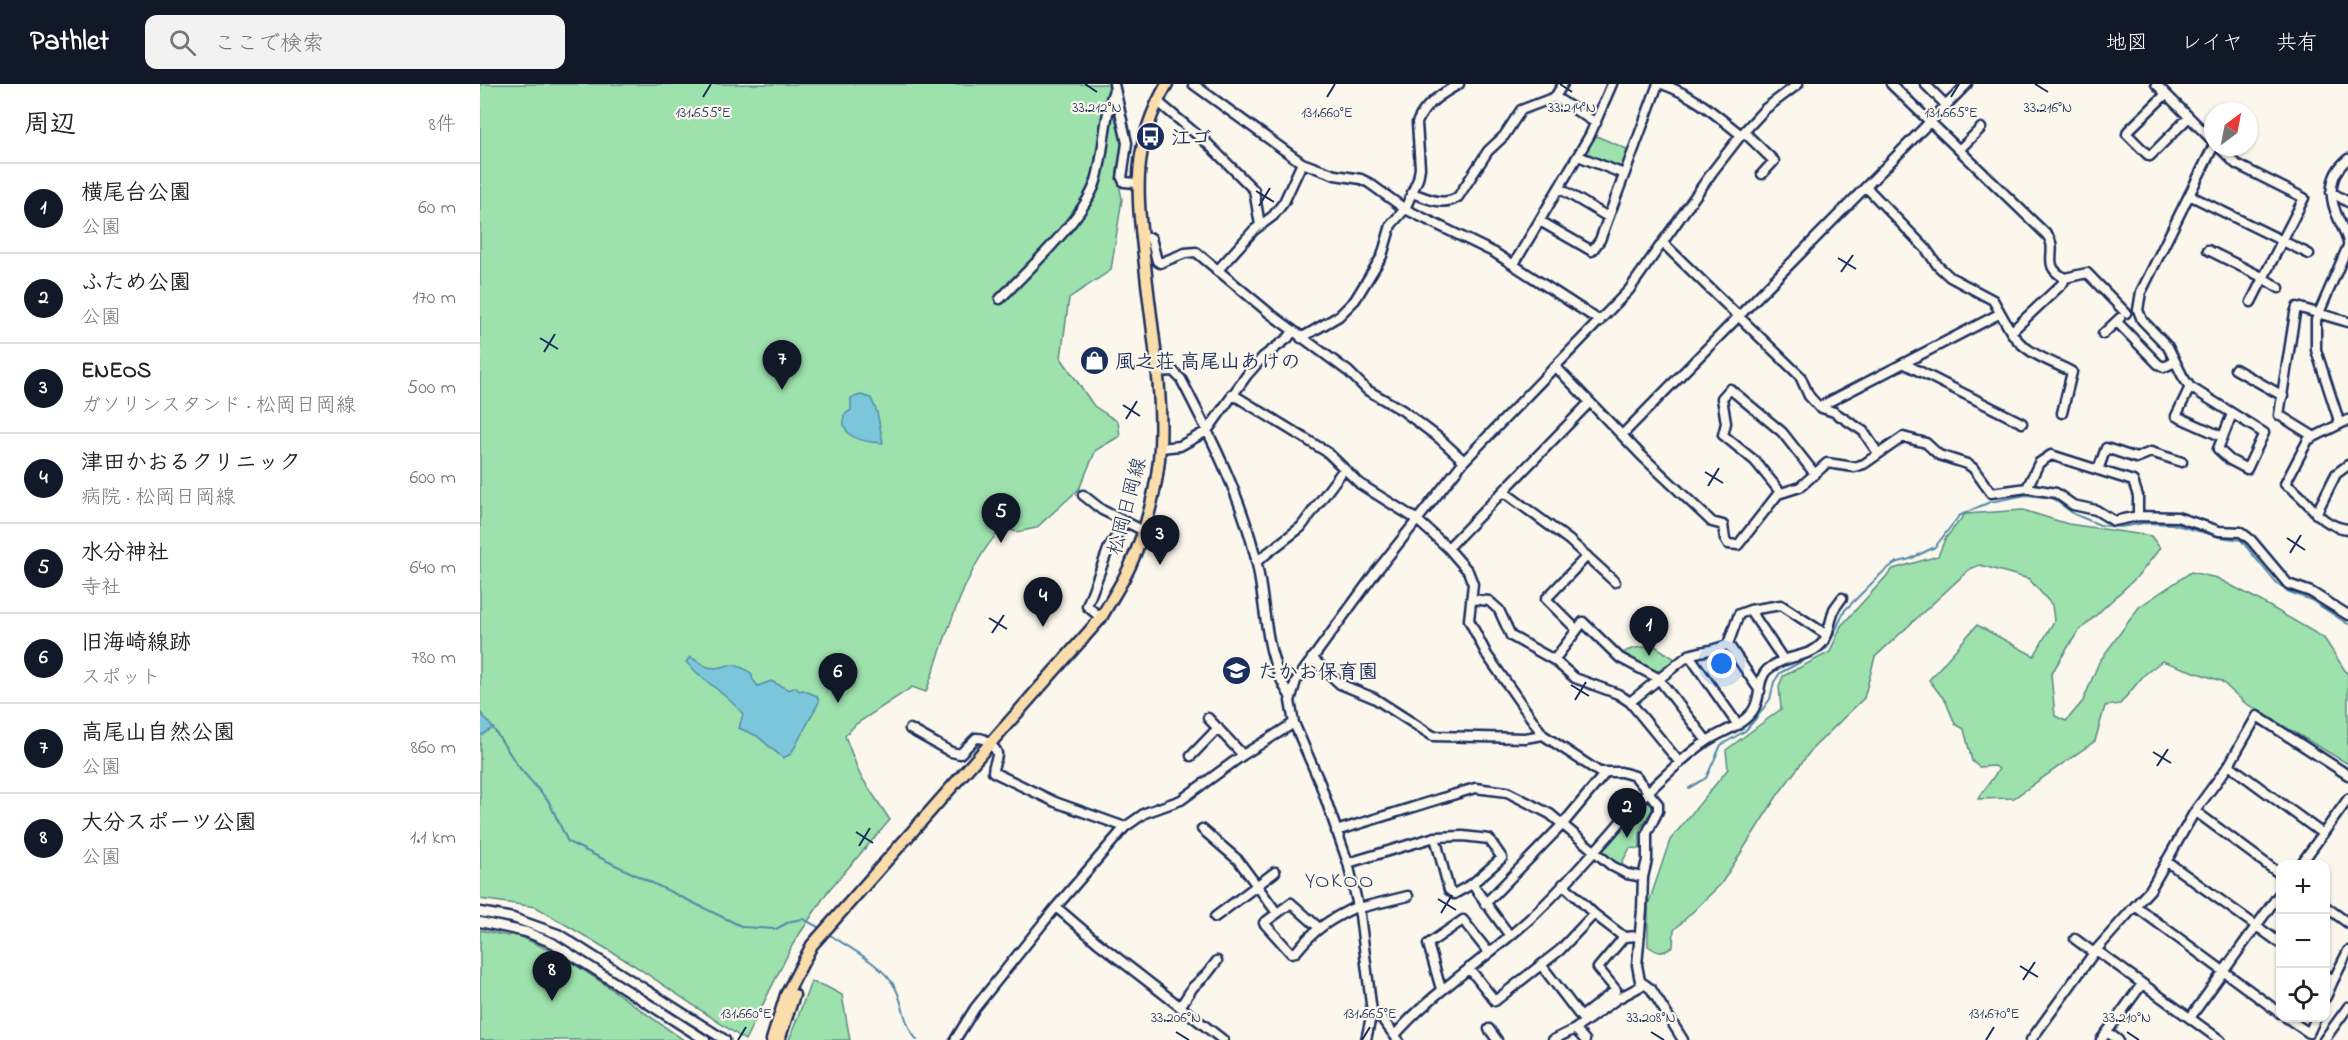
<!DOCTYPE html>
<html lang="ja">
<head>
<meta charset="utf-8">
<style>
	:root { --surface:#fff; --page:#f2f2f2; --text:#222; --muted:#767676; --line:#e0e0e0; --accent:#111827 }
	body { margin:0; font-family:"Indie Flower","Klee One",sans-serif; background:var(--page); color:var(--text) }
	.controls { position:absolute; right:18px; bottom:18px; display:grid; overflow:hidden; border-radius:12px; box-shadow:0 2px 4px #0004 }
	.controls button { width:54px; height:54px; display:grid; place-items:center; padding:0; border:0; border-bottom:2px solid var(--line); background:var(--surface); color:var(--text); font:30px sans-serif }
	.compass { position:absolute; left:1724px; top:18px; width:54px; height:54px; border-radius:50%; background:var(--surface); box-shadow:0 2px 4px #0004; rotate:32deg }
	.you { position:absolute; left:1242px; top:580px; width:21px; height:21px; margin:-15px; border:4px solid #fff; border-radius:50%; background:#1a73e8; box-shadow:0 0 0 9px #1a73e833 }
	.badge { display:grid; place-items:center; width:39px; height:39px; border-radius:50%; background:var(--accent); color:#fff; font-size:20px; font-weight:700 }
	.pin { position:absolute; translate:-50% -50px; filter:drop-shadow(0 2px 3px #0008) }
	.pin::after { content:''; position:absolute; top:32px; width:21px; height:18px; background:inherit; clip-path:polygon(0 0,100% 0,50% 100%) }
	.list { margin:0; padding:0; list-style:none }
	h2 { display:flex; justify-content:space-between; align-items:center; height:78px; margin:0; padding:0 24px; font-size:26px }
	h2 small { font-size:20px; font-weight:400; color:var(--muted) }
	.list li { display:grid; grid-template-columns:39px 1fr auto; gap:18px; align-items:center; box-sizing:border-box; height:90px; padding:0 24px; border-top:2px solid var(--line) }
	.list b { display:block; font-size:22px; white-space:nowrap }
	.list p { margin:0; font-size:20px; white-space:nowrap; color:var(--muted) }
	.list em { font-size:20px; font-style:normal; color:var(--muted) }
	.icon { flex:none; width:33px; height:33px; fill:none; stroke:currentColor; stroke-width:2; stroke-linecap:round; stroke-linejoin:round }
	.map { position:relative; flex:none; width:1868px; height:956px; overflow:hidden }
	header { display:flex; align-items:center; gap:36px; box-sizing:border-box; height:84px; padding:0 30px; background:var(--accent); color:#fff }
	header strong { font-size:28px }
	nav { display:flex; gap:33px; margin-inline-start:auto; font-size:21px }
	.search { width:420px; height:54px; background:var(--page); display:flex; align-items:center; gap:15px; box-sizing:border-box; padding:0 21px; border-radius:12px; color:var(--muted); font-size:22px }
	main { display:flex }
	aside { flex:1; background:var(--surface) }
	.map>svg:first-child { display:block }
	.green { fill:#9de1ac; stroke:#5c8885; stroke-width:1.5 }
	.water { fill:#7bc6db; stroke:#558aa9; stroke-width:1.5 }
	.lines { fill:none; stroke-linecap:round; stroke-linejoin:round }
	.stream { stroke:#558aa9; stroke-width:2 }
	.minor-casing { stroke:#1b2f5e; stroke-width:13 }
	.major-casing { stroke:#1b2f5e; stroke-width:15 }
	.minor { stroke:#fbf7ec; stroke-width:8 }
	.major { stroke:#fbddab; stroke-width:10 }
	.ticks { fill:none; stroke:#1b2f5e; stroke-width:2 }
	.labels { text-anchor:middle; stroke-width:4.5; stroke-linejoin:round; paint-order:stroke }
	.poi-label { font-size:20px; font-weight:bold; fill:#1b2f5e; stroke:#fbf7ec; text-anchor:start }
	.street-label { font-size:20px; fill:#1b2f5e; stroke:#fbf7ec }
	.quarter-label { font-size:22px; letter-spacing:1.5px; fill:#1b2f5e; stroke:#fbf7ec }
	.ticks-label { font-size:15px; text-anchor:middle; fill:#1b2f5e; stroke:#fbf7ec; stroke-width:4.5; stroke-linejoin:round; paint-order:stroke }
</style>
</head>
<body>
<header>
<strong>Pathlet</strong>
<div class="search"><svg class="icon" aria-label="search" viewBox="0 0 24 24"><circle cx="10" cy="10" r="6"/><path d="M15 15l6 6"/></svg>ここで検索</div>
<nav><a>地図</a><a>レイヤ</a><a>共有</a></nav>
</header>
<main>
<aside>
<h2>周辺<small>8件</small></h2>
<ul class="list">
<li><span class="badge">1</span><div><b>横尾台公園</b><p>公園</p></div><em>60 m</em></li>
<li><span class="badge">2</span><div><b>ふため公園</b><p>公園</p></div><em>170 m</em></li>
<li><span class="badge">3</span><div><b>ENEOS</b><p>ガソリンスタンド · 松岡日岡線</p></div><em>500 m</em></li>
<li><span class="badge">4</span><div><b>津田かおるクリニック</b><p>病院 · 松岡日岡線</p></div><em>600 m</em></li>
<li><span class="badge">5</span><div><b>水分神社</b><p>寺社</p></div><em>640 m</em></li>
<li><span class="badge">6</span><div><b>旧海崎線跡</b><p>スポット</p></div><em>780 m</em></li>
<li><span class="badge">7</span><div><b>高尾山自然公園</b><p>公園</p></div><em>860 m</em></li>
<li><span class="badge">8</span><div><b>大分スポーツ公園</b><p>公園</p></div><em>1.1 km</em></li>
</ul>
</aside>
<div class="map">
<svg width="1868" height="956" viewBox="0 0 1868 956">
	<rect width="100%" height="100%" fill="#fbf7ec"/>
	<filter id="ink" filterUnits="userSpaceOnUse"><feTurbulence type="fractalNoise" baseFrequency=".0167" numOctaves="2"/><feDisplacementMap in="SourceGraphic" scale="12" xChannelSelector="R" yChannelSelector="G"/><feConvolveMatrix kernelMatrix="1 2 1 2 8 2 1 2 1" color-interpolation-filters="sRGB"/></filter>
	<g filter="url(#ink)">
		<!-- green -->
		<path class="green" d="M0,0H632L634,26L643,60L637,90L642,115L631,186L589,214L581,274L614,322L638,338L640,352L616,366L599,405L556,444L537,448L523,444C487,476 463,562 446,608L432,603L376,640L365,652L380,691L410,736L348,807L313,860L265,956L152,880L56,823L0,815Z
			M1114,51L1149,66L1143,84L1140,86L1105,72L1103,69Z
			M1543,426L1588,440L1671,452L1680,464L1659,491L1597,549L1571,590L1575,632L1586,637L1603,617L1619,578L1659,523L1711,488L1737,494L1777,515L1844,554L1868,591V680L1765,619L1741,597L1682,577L1664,591L1640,620L1625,622L1615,657L1534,714L1498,715L1519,685L1515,682L1499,683L1492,677L1484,645L1475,640L1466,618L1449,596L1497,541L1554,572L1574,537L1572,521L1549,495L1500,481L1490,485L1395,573L1384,614L1332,665L1297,712L1241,800L1194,846L1193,863C1181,870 1179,870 1168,862V821L1190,756L1248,685L1246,666L1301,625L1299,602L1303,592L1350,568L1361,542L1413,485L1458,472L1465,455L1485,430Z
			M1175,562L1195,575L1181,587H1174L1143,569C1153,562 1164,564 1175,562Z
			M1166,718L1171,719L1173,725L1160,745V765L1150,764L1140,782L1122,768Z
			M0,846L28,852L31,849C95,873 147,918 204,956H0Z
			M331,898L345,902L362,911L370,956H309Z"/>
		<!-- water -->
		<path class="water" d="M381,311L391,314L397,328L403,359C384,358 360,355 364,331L371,326V314Z
			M210,573C216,576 222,581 228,583C246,588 247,572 271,589L273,596L278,602L291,597L309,606L316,603L319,607L323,606L337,612L339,618L311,670L303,674L277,652L259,644L263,630C246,609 224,598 206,578Z
			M0,628L13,644L0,652Z"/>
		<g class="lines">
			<!-- stream -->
			<path class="stream" d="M13,644L38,682L69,718L88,758L263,843L296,845L311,837L323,835L340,844
				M1209,704L1226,694L1241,661L1265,647L1278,632L1290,615L1294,598L1300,589L1347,564L1365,526L1403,488L1415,479L1430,475L1455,463L1479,432L1496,424L1510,418L1546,411L1572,414L1594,430L1620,441L1641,443L1664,439L1692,440L1740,453L1761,456L1797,500L1807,507L1831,516L1868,540
				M347,849C368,863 405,882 416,905C424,922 424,941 437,956"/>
			<defs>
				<path id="minor" d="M634,0L647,59L642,94L644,98L657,99
					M713,0L822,79L855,91L881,95L889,99L925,125L1015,169L1120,237
					M1182,0C1215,12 1235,30 1261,51
					M1411,0L1567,151C1580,167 1559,181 1585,194L1607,189L1646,229
					M1445,0L1466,21
					M1676,0L1733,57
					M1686,10L1648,47L1647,50L1667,70L1670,72L1709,33
					M1075,13L1083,0
					M677,17L728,60L774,106L780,141
					M1264,48L1294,77L1282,90
					M1733,63L1661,208L1658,226L1662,236L1688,263L1703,293L1710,303L1784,349L1767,385L1750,376L1738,365L1752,330
					M1739,63L1756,80L1824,114L1771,218
					M1479,66L1501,44
					M1098,72L1144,90
					M1868,75C1848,91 1848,113 1859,136C1862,144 1867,150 1868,159
					M1386,103L1446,165L1458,182L1470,193L1513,216L1531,248L1583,199L1585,194
					M1079,104L1128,133
					M1851,108L1868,118
					M932,109C947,114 963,123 978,113L1008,67L1024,52L1041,26L1075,13L1116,39
					M1709,111L1829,170
					M1060,137L1112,167L1120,156L1178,0
					M661,154H671L677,177L680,179L705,169L716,168L788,228L869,288L887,306L922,326L959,354L984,377
					M1183,159L1320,292L1329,312L1339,323L1354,328L1383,347L1398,369
					M1728,166L1778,191L1799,204
					M1034,180L1110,51L1132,0
					M737,187L774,146L793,132L804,118L822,79
					M520,215C548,186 605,133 616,97C625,67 623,36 634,6
					M1637,238L1678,280L1684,283L1695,278
					M1531,248C1544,269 1571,277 1592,288L1582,329
					M1623,250L1640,234
					M821,254L859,232L875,216L902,172L911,141L925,125L938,95L940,84L937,39C944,20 963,9 979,0
					M1425,280L1542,339
					M1076,283L1162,372L1232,438L1243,441L1245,455L1248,460L1258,461L1298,410L1320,403L1347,379L1374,383L1384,380L1423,353L1446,359L1459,371L1487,380L1493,384L1511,409L1547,404L1576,409L1593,421L1616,426L1634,437L1658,432L1697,433L1739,447L1761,448L1771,456L1808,500L1831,508L1868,531
					M1755,285L1803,312
					M677,288L693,287L701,295C730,351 758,406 774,467C787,516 782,569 810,612
					M1710,303L1696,332L1743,353
					M752,310L847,368L880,400L936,435L968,464L988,487L993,500L989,536L1007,571L1063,651
					M1339,323L1519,230
					M1868,336L1828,356L1805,400C1830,414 1837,442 1868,445
					M1860,340L1836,266V236L1868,162
					M1142,351L1487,0
					M1833,352L1799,331L1815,229L1817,223L1868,238
					M680,364L700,362L727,347L767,291L783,273L808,254L813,247
					M1618,386L1626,364L1656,374L1671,368L1702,378
					M1547,404L1559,379L1571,371L1653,397L1658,412V432
					M1024,408L1089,456L1135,498
					M1301,409L1275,377L1243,351L1246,339L1242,314L1250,305L1302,348L1335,390
					M603,411L622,426L662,446
					M1836,430L1856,390L1868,381
					M968,464L1109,319
					M776,478L821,443L864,385
					M992,515L1009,517L1019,526L1031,552L1074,576L1095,594L1138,610L1150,618L1200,679
					M1270,526L1303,575
					M621,534L607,522L629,463L645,439
					M1096,545L1066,515L1107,472
					M1248,560L1280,607
					M1209,571L1258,641
					M832,574L860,600L894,614L953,652L1045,654L1063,651L1119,688H1141L1155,692L1178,720V727L1167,749V776L1163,793L1162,826L1157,881L1160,897L1171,905L1203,956
					M1074,576L1103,538L1140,574L1178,594L1227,657
					M1150,618L1209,571C1223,566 1236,567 1248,560L1259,530L1270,526L1301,521L1347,551L1354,525L1362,514
					M728,634L763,671
					M430,645L471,668L480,670L496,654C503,654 505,655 510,660C524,672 513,674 513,688L575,718L645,743
					M711,672L738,644
					M1749,681L1843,750
					M1715,727L1800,790
					M722,745L758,776L797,829
					M856,747L995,704L1027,708L1070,730L1132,782L1147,790L1163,793
					M1686,777L1800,859
					M868,779L955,753L983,752L1009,755L1022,774L992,800L974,810L969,806L955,753
					M1821,780L1868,715
					M992,800L1030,852
					M1083,800L1114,830L1144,853L1158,852
					M1005,820L1082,741L1126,688
					M576,823L617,858L743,956
					M1846,823L1868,839
					M879,824L928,812
					M0,828L33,834L78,850L245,956
					M735,833L795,788
					M0,838L46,848L73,859L225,956
					M838,843L811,819L784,839L811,869L816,868C834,845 852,834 878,822
					M1595,855L1614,869
					M1616,866L1740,956
					M1062,882L1101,933L1136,906L1118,884L1144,853
					M989,884L1015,917L1080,866L1114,830
					M1846,891L1853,897L1846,913
					M1853,897L1868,867
					M961,905L948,860L983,836L1009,869
					M700,923L713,903L727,890L737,877
					M892,928L903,936L918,956
					M1800,929L1655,822L1670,806L1715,727L1749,681L1777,632L1868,691
					M1710,934L1800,809
					M1807,934L1829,949L1836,934
					M1009,945L1017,956
					M1095,945L1105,956
					M1627,948L1662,900
					M915,951C956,904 1011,872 1056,829C1082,804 1107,776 1131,749C1144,734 1156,718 1171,705C1188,689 1207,670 1227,657C1242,647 1260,643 1272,628C1282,615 1276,597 1287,586C1308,567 1336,577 1347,551
					M475,956L495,924L576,823L645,743L665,729L701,716L763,671L814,639
					M886,956L892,928L880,831L868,779L840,699L814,639L810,617L816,597L895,489L984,377L1149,206L1233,87L1261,51L1285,25L1318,0
					M1073,956L1095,945L1137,915L1163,901
					M1551,956L1616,866L1655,822
					M1621,956L1627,948L1638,956
					M1844,956L1868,923"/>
				<path id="major" d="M292,956L306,911L332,861L621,534C630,517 642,500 650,482C666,446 678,402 680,363C683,303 671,241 665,181C657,111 650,64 687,0
					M299,956L314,911"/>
			</defs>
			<!-- minor casing -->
			<use href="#minor" class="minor-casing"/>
			<!-- major casing -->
			<use href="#major" class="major-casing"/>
			<!-- minor -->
			<use href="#minor" class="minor"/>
			<!-- major -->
			<use href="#major" class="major"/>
		</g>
	</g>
	<!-- ticks -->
	<path class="ticks" d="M605,0L617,8M1080,0L1092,8M1555,0L1568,8M223,13L231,0M847,13L855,0M1471,13L1479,0M776,107L794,118M779,122L790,104M1358,174L1376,185M1361,188L1373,171M60,254L78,265M64,268L75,250M643,321L660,332M646,335L657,317M1225,388L1243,399M1228,402L1239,384M1807,454L1825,466M1810,469L1821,451M509,534L527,545M512,549L524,531M1091,601L1109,612M1095,616L1106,598M1673,668L1691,679M1677,682L1688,665M376,748L393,759M379,762L390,744M958,815L976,826M961,829L972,811M1540,882L1558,893M1543,896L1555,878M696,948L709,956M1171,948L1184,956M1647,948L1659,956M258,956L266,943M882,956L890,943M1506,956L1514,943"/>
	<!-- icons -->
	<defs>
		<symbol id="bus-disc" viewBox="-11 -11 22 22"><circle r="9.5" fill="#1b2f5e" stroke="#fbf7ec"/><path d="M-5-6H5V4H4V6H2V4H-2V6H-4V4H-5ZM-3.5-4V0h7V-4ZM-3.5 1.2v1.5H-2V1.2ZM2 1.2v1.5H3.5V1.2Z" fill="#fff"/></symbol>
		<symbol id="shop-disc" viewBox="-11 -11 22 22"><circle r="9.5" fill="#1b2f5e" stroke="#fbf7ec"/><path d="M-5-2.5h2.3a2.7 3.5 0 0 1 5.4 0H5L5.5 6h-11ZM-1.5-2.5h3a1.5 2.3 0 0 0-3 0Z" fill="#fff"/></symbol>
		<symbol id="school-disc" viewBox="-11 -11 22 22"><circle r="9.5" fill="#1b2f5e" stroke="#fbf7ec"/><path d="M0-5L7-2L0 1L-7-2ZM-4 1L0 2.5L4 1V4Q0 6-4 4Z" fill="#fff"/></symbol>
	</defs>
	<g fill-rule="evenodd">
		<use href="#bus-disc" x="654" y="36" width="33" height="33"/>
		<use href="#shop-disc" x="598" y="260" width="33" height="33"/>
		<use href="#school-disc" x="740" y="570" width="33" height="33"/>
	</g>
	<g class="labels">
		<!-- poi labels -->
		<g class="poi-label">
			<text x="691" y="60">江ゴ</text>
			<text x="635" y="284">風之荘 高尾山あけの</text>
			<text x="778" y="594">たかお保育園</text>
		</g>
		<!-- street labels -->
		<g class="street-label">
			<text transform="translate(646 422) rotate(-75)" y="7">松岡日岡線</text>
		</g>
		<!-- quarter labels -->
		<g class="quarter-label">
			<text x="860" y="803">YOKOO</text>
		</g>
	</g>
	<g class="ticks-label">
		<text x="617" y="28">33.212°N</text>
		<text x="1092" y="28">33.214°N</text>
		<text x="1568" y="28">33.216°N</text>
		<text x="223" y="33">131.655°E</text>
		<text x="847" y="33">131.660°E</text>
		<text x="1471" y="33">131.665°E</text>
		<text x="266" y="934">131.660°E</text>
		<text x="890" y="934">131.665°E</text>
		<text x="1514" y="934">131.670°E</text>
		<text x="696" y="938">33.206°N</text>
		<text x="1171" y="938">33.208°N</text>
		<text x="1647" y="938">33.210°N</text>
	</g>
</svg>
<div class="controls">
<button>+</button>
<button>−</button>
<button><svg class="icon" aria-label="locate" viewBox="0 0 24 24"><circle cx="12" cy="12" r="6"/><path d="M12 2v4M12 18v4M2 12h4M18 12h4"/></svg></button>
</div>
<svg class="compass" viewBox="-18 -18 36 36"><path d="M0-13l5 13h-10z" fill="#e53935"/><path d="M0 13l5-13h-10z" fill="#767676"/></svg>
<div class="you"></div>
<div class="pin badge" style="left:1169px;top:572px">1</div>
<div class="pin badge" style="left:1147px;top:754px">2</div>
<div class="pin badge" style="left:680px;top:481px">3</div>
<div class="pin badge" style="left:563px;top:543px">4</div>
<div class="pin badge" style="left:521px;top:459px">5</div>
<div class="pin badge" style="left:358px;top:619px">6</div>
<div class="pin badge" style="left:302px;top:306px">7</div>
<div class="pin badge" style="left:72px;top:917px">8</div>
</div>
</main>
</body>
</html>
